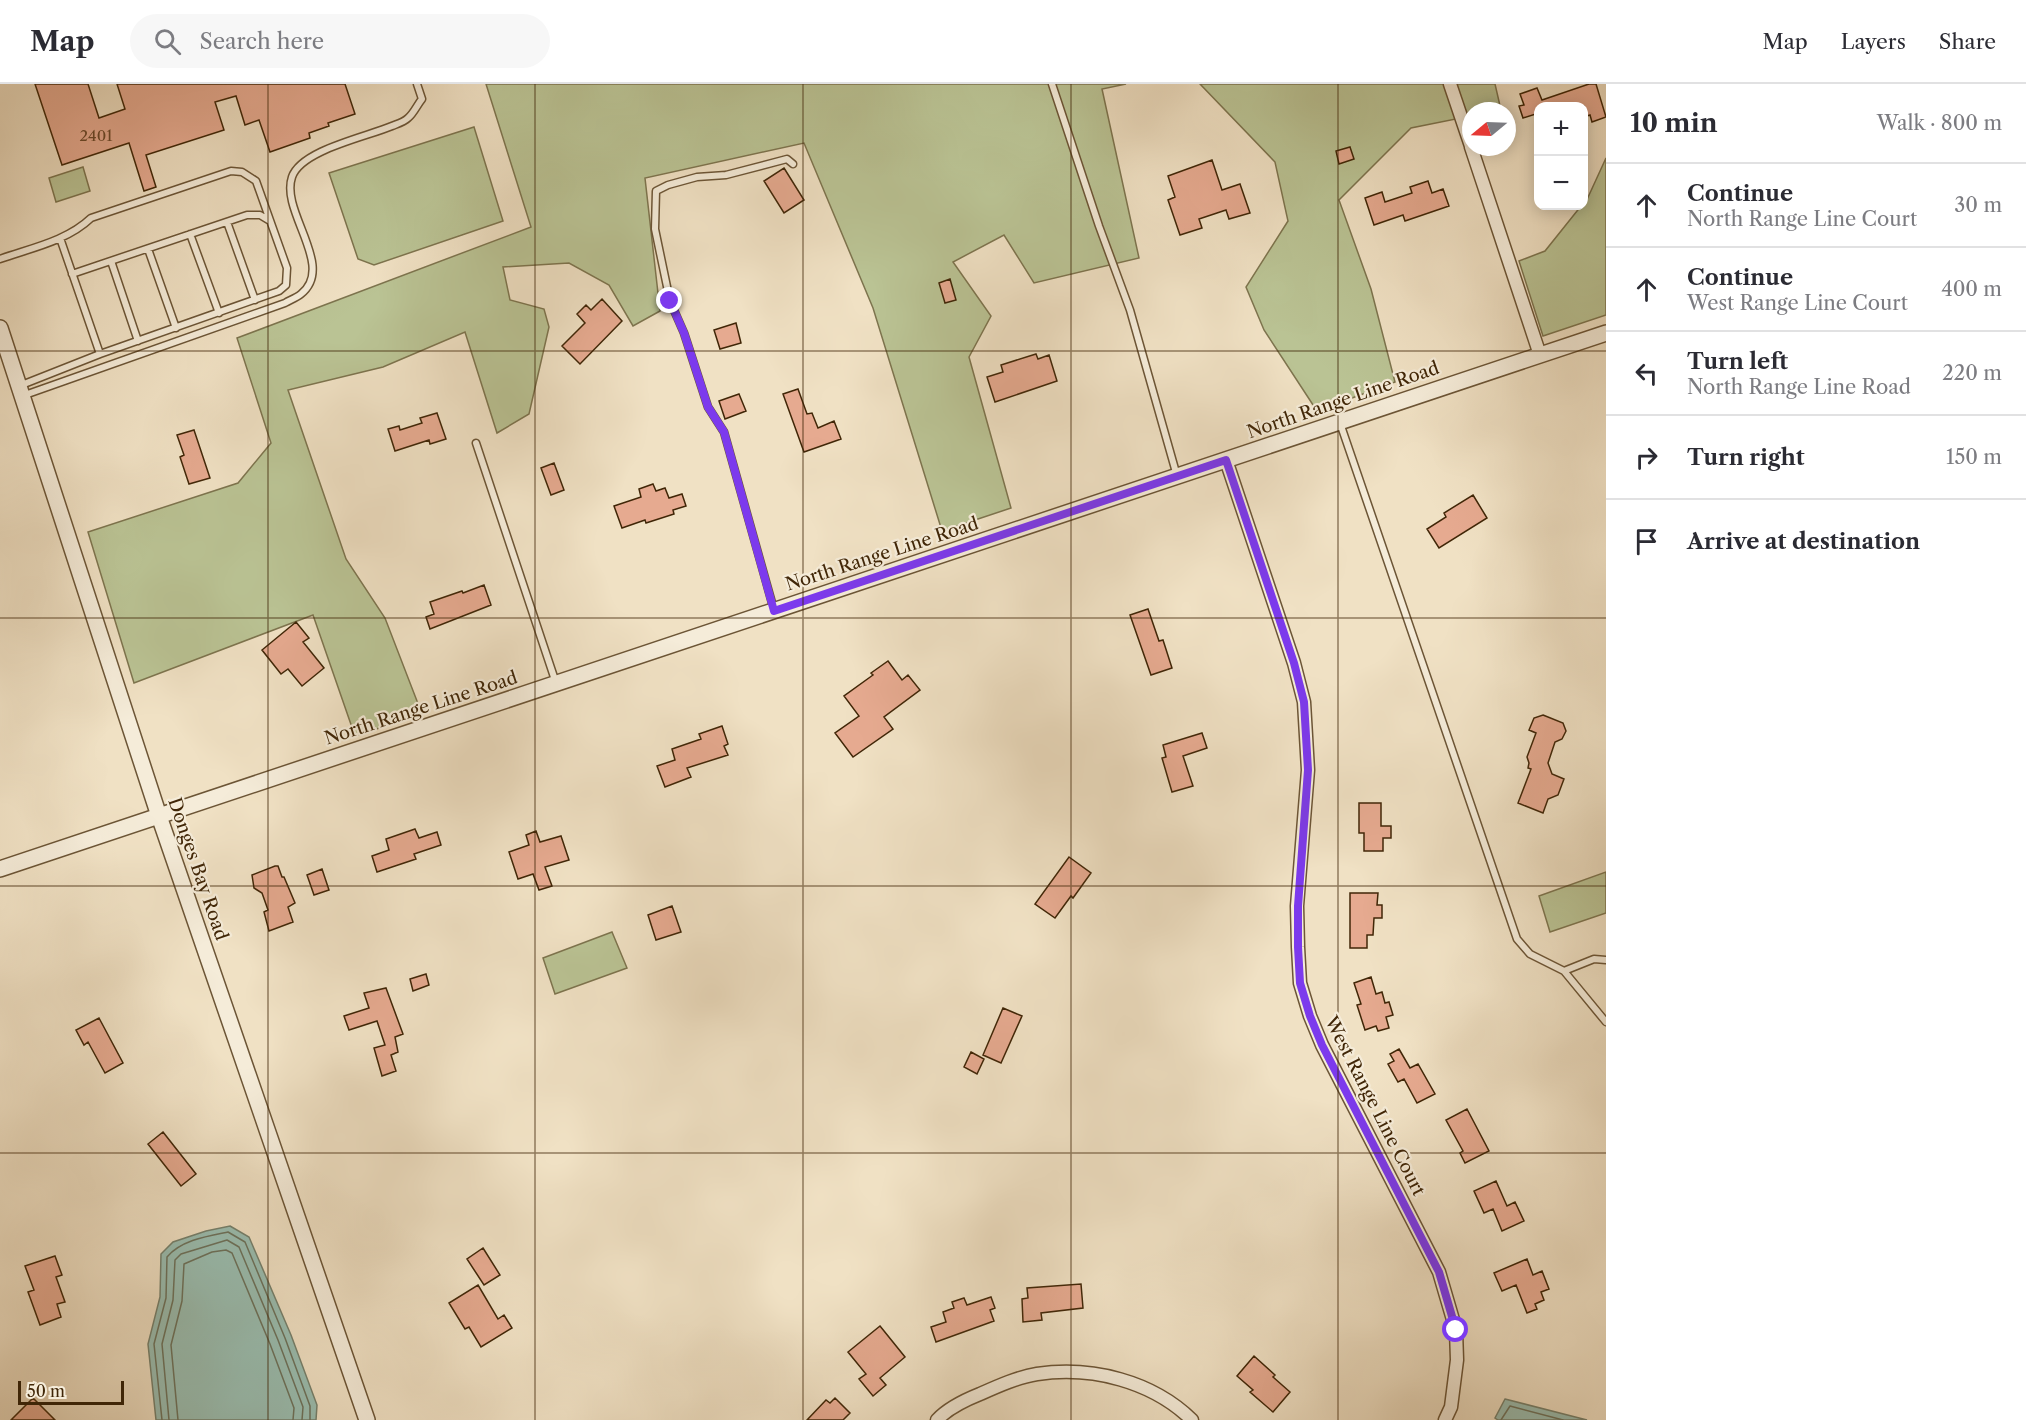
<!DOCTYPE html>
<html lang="en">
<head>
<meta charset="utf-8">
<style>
	:root { --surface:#fff; --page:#f7f7f7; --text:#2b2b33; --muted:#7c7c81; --line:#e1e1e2 }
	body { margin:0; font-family:"Libre Caslon Text",serif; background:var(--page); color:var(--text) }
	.controls { position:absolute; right:18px; top:18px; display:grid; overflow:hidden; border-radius:12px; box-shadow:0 3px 15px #0003 }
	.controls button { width:54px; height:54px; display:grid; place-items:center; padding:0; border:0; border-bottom:2px solid var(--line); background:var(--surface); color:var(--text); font:30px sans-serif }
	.compass { position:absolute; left:1462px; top:18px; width:54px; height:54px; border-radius:50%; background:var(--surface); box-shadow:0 3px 15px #0003; rotate:251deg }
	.scale { position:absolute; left:18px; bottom:15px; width:106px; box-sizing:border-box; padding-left:6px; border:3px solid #402607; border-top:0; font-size:16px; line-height:21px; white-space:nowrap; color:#402607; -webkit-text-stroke:4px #f5ecd9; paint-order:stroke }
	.stop { position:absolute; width:18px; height:18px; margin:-14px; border:4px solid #7c3aed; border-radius:50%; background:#fff }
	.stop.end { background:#7c3aed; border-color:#fff; box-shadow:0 2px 6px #0008 }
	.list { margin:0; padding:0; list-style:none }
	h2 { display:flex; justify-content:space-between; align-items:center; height:78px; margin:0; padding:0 24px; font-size:26px }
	h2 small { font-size:20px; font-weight:400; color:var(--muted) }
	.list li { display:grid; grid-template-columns:39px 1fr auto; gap:18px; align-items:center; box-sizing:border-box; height:84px; padding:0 24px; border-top:2px solid var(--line) }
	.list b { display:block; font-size:22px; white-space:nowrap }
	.list p { margin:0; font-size:20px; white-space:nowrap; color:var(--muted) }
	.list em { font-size:20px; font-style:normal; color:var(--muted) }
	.icon { flex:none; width:33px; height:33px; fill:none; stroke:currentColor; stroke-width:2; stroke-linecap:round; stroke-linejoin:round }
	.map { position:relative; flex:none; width:1606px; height:1336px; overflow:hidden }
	header { display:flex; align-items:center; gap:36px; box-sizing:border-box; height:84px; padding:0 30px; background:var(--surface); border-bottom:2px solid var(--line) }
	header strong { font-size:28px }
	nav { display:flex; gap:33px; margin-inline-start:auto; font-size:21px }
	.search { width:420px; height:54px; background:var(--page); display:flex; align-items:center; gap:15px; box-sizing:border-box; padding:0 21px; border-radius:33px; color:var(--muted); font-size:22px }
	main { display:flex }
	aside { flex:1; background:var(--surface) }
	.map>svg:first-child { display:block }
	.green { fill:#bac394; stroke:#7d744e; stroke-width:1.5 }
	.water { fill:#9abeb1; stroke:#76816d; stroke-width:1.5 }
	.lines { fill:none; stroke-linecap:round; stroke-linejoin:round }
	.shore { stroke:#6d725c; stroke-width:1.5 }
	.building { fill:#e6aa90; stroke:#402607; stroke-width:1.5 }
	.service-casing { stroke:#6c5536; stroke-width:9 }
	.minor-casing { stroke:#6c5536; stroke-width:15 }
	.tertiary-casing { stroke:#6c5536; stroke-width:18 }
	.service { stroke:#f5ecd9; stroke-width:6 }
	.minor { stroke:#f5ecd9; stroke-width:12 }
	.tertiary { stroke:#f5ecd9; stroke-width:15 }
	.route { stroke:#7c3aed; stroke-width:8 }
	.grid { fill:none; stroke:#402607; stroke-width:1.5; stroke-opacity:0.55 }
	.labels { text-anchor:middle; stroke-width:4.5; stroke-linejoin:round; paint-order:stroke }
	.number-label { font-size:15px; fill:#6a4729 }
	.street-label { font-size:18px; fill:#402607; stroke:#f5ecd9 }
</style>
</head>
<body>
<header>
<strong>Map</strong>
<div class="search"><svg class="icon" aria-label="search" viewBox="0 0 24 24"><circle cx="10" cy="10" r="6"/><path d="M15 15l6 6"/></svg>Search here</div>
<nav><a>Map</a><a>Layers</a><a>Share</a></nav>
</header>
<main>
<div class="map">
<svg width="1606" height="1336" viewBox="0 0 1606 1336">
	<rect width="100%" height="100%" fill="#f0e1c4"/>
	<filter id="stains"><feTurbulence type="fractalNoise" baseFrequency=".00333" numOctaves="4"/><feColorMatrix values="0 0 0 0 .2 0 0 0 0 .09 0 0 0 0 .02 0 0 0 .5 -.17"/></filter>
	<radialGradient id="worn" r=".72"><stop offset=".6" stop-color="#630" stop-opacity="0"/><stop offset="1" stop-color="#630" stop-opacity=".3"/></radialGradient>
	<!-- green -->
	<path class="green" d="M486,0H1126L1102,5L1139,174L1034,199L1004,151L953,178L991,232L969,273L1011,424L942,447L873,224L804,59L645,94L660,227L633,242L609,201L569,179L503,183L510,216L544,225L549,243L529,330L497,349L465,248L383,283L288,306L346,475L385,534L422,630L355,652L313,531L134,599L88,448L238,399L271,359L237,254L531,143Z
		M1200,0H1495L1501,26L1471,27V32L1411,44L1339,116L1371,205L1395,298L1317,327L1264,246L1246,203L1288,137L1275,78Z
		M474,43L503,137L374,181L358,175L329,89Z
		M1606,74V231L1543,252L1519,177L1545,167L1581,122H1584Z
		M83,83L90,107L56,118L49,94Z
		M1606,788V829L1550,848L1539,812Z
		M612,848L627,884L555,910L543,874Z"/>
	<!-- water -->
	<path class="water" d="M230,1142L249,1153L291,1251L317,1321L316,1336H156L148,1260L160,1213L161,1170L173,1158L206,1147Z
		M1505,1315L1587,1336H1498L1495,1334Z"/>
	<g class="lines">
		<!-- shore -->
		<path class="shore" d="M162,1336L154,1260L166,1214L167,1173C181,1156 208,1152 228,1148L245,1158L285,1254L310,1322V1336
			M169,1336L162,1260L173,1216L175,1176L181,1170L227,1156L239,1163L278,1256L303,1323L302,1336
			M178,1336L171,1261L182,1217L184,1180L212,1168L226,1166L232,1169L270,1260L294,1324L293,1336
			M1501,1336L1510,1322L1563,1336"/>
	</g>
	<!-- building -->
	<path class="building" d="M35,0H88L99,34L125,25L117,0H345L355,30L328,39L329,42L309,49L310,54L270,68L259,36L245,41L236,12L215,18L224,46L146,71L156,103L144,107L129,59L62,81Z
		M1589,0H1596L1606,33L1592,38L1590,31L1584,33V22H1539V29L1523,34L1519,22L1524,21L1520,10L1537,4L1542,16Z
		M1350,63L1354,75L1339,80L1336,67Z
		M1212,76L1222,106L1240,100L1250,129L1229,135L1226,126L1199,135L1202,144L1180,151L1168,116L1175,113L1168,92Z
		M784,84L804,116L784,129L764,97Z
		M1428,97L1432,109L1443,105L1449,122L1405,137L1403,131L1374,141L1365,114L1382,108L1385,118L1412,109L1410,103Z
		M950,195L956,216L945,219L939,199Z
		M602,215L622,237L580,280L562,262L585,239L577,230L586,221L591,226Z
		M736,239L741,259L720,265L714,246Z
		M1036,270L1038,275L1049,271L1057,297L995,318L987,293L1003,288L1001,281Z
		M798,305L807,330L812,329L818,344L834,337L841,355L804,368L783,310Z
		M739,310L746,327L725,335L719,317Z
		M437,329L446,355L430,360L429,356L395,367L388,345L399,342L400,346L422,339L420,334Z
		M194,346L210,394L189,400L180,373L184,371L177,351Z
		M554,379L564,406L551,411L541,384Z
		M653,400L656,407L665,404L669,414L682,410L686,422L673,426L674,430L646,439L645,436L622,444L614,422L641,413L639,405Z
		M1473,411L1487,434L1439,464L1427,445L1446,433L1444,429Z
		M484,501L491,521L430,545L426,533L434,530L430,518L462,507L463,509Z
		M1148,525L1159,557L1163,556L1172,584L1151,591L1130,531Z
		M296,538L309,554L303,558L324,584L302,602L288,585L281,590L262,566Z
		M888,577L902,596L908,591L920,606L884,633L893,645L853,673L835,649L859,632L844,612L873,591L871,589Z
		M1543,631L1563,639L1566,647L1562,655L1555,658L1548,679L1552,690L1564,695L1558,711L1548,715L1543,729L1518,719L1531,685L1528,684L1529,679L1527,673L1536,649L1529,646L1534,634Z
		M722,642L728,660L724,662L728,671L687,684L691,693L665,703L657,682L675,676L672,665L701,655L699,650Z
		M1202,649L1207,664L1183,672L1193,702L1172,708L1162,674L1166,673L1163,661Z
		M1359,719H1381V742H1391V754H1383V767H1364V749H1359Z
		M415,745L419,754L437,748L441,761L414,770L416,775L377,788L372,772L389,766L386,755Z
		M536,747L540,758L561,752L569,776L545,783L552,802L539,806L533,790L518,795L509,768L529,761L526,751Z
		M1069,773L1091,789L1073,814L1071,812L1055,834L1035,820Z
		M275,782H278L282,793H284L295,819L288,823L293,838L269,847L264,828L268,826L262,809L254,804L252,791Z
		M322,785L329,806L314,811L307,791Z
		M1350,809H1378L1377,821H1382V834H1374L1373,851H1367V864H1350Z
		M672,822L681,848L656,856L648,831Z
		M426,890L429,901L413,907L410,895Z
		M1371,893L1376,910L1382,908L1385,919L1389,918L1393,931L1386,933L1389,944L1378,947L1376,942L1365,946L1357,921L1361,920L1354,899Z
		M386,904L403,950L395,953L398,968L391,971L396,987L382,992L374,964L385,961L377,937L349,946L344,932L369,924L364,909Z
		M1003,924L1022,932L1001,979L983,971Z
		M99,934L123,979L105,989L88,958L84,961L76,946Z
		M1399,965L1410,984L1418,980L1435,1010L1417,1019L1404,995L1398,998L1388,980L1394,977L1390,970Z
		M971,968L984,975L977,990L964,983Z
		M1467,1025L1489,1067L1465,1079L1460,1069L1463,1067L1446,1036Z
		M163,1048L196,1090L181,1102L148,1060Z
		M1496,1097L1507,1122L1515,1118L1524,1137L1502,1147L1493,1125L1484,1129L1474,1107Z
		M483,1164L500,1191L484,1201L467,1175Z
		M55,1172L62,1191L56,1193L65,1218L57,1220L61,1233L40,1241L28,1208L34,1206L25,1182Z
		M1527,1175L1533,1191L1542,1187L1549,1205L1541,1208L1544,1216L1535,1220L1537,1225L1527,1229L1516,1201L1502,1207L1494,1189Z
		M1081,1200L1083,1224L1041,1229L1042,1236L1023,1238L1022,1215L1028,1214L1027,1204Z
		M478,1201L498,1235L504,1231L512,1244L481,1263L469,1243L465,1245L449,1219Z
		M991,1213L995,1224L990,1226L994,1237L936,1258L931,1243L946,1238L943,1228L954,1224L952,1218L964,1214L967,1221Z
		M880,1242L905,1273L880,1294L886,1301L873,1312L859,1295L866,1290L848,1268Z
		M1254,1272L1275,1291L1273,1293L1290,1308L1273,1328L1250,1308L1253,1306L1237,1292Z
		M33,1314L55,1336H11Z
		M835,1314L850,1329L843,1336H807L826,1316L830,1319Z"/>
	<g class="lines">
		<defs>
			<path id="service" d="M1052,0L1099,142L1130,226L1177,392
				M227,138L255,216
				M190,150L219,229
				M60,154L100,270
				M148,165L176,244
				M0,175C31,164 67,157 91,134L231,87L242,88L256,97L287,184L286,201L279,207L100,270L19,302
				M111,177L138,257
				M72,190L247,131H260L270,137
				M22,312L285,219C290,216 296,214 301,210C336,182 280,128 292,93C301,66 366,53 392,42C397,40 404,38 408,34C414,29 417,21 422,15L417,0
				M1340,339L1517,855L1530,870L1564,887L1606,938
				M476,359L556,599
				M774,526L724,348L708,323L684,249L670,217L655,145L656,107L668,101L697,93L726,91L787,75L793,80
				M1564,887L1594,875L1606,876"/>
			<path id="minor" d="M1450,0L1471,62
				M1471,63L1540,271
				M1226,376L1294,579L1304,618L1308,686L1297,822L1298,863L1300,899L1310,932L1322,961L1439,1188L1456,1246L1457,1276L1451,1323L1445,1336
				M937,1336C948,1324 965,1316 980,1310C998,1302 1018,1293 1037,1290C1092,1282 1152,1297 1192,1336"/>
			<path id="tertiary" d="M0,244L159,732L367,1336
				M0,785L1606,249"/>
		</defs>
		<!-- service casing -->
		<use href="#service" class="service-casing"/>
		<!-- minor casing -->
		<use href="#minor" class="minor-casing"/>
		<!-- tertiary casing -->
		<use href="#tertiary" class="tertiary-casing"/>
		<!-- service -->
		<use href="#service" class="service"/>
		<!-- minor -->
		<use href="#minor" class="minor"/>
		<!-- tertiary -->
		<use href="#tertiary" class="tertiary"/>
	</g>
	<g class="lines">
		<!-- route -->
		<path class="route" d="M670,217L684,249L708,323L724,348L774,527L1226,376L1294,579L1304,618L1308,686L1298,822V863L1300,899L1310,932L1322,961L1439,1188L1456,1246"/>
	</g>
	<!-- grid -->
	<path class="grid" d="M268,0V1336M535,0V1336M803,0V1336M1071,0V1336M1338,0V1336M0,267H1606M0,534H1606M0,802H1606M0,1069H1606"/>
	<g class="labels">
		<!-- number labels -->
		<g class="number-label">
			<text x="96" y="57">2401</text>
		</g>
		<!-- street labels -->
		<g class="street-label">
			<text transform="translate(1343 316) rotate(-19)" y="6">North Range Line Road</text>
			<text transform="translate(882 470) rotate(-18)" y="6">North Range Line Road</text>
			<text transform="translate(421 624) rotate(-18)" y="6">North Range Line Road</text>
			<text transform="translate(198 785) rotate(71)" y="6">Donges Bay Road</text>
			<text transform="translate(1375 1022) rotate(63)" y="6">West Range Line Court</text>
		</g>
	</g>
	<rect width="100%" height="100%" filter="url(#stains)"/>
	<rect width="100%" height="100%" fill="url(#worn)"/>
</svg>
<div class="controls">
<button>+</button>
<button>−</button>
</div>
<svg class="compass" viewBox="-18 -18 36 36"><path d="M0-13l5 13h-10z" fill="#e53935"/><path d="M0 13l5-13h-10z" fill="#7c7c81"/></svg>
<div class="scale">50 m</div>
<div class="stop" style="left:1456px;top:1246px"></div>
<div class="stop end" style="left:670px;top:217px"></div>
</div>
<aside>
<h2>10 min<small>Walk · 800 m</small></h2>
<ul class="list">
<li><svg class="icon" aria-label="ahead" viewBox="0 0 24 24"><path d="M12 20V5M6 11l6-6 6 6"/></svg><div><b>Continue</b><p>North Range Line Court</p></div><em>30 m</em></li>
<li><svg class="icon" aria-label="ahead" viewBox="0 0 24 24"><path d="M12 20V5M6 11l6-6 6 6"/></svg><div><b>Continue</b><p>West Range Line Court</p></div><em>400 m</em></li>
<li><svg class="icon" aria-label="left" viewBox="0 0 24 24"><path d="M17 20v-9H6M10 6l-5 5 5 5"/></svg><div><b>Turn left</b><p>North Range Line Road</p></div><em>220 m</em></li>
<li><svg class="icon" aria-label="right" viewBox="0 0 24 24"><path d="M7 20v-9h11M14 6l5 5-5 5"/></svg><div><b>Turn right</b></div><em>150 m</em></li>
<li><svg class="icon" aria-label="arrive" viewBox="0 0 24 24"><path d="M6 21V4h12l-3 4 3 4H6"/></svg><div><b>Arrive at destination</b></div></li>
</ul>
</aside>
</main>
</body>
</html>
